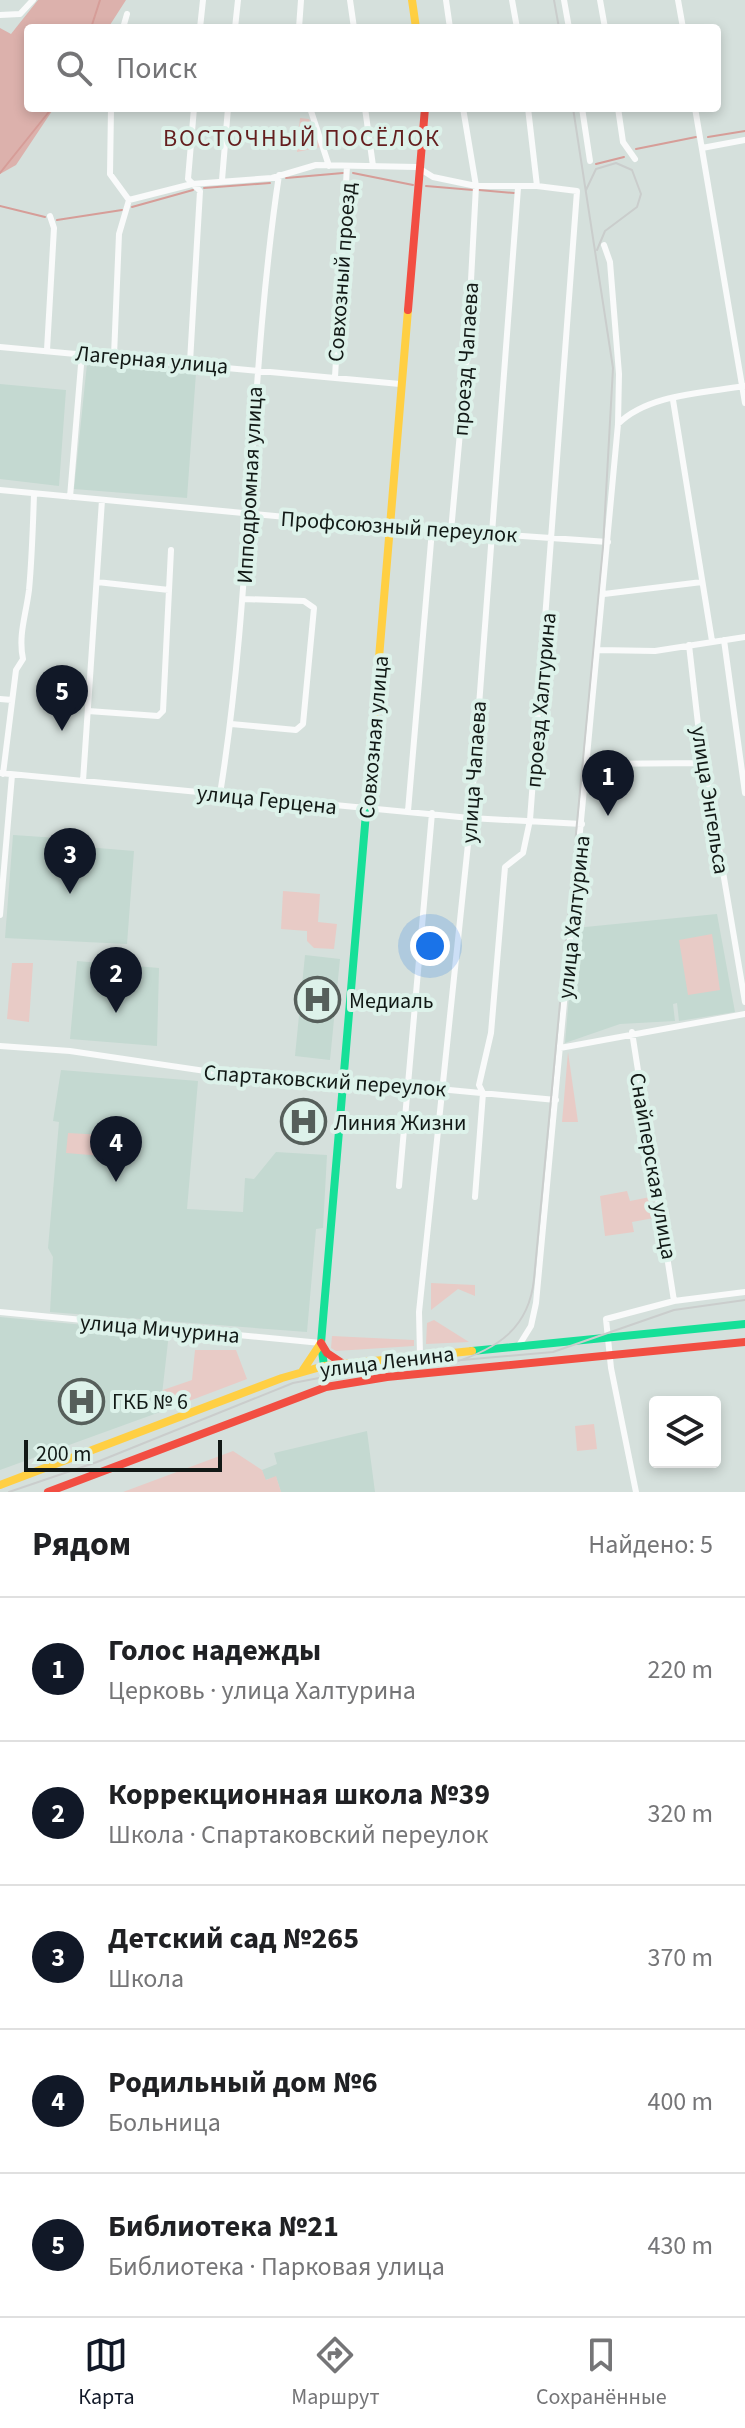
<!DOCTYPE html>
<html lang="ru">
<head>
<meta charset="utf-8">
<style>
	:root { --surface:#fff; --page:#f2f2f2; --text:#202124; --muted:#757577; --line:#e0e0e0; --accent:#111827 }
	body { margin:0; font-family:"Source Sans 3",sans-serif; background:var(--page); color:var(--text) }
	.controls { position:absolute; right:24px; bottom:24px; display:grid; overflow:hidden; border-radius:8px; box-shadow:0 4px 12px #0003 }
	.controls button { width:72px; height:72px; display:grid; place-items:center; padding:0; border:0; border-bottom:2px solid var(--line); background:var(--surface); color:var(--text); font:40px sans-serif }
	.scale { position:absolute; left:24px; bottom:20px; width:198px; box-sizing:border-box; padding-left:8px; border:4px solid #121916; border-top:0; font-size:22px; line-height:28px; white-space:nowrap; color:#121916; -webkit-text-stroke:6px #ddf2ea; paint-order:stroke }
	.you { position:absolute; left:430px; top:946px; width:28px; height:28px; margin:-20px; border:6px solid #fff; border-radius:50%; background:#1a73e8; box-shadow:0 0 0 12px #1a73e833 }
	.badge { display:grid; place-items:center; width:52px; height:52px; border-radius:50%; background:var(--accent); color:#fff; font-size:26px; font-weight:700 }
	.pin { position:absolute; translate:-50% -66px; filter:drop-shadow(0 2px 4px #0008) }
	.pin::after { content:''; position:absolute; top:42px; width:28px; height:24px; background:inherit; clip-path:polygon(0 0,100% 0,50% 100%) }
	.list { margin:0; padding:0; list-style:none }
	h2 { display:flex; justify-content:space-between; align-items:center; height:104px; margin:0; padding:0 32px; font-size:34px }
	h2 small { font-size:26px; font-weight:400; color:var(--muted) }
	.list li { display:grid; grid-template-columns:52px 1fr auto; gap:24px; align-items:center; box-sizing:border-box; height:144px; padding:0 32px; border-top:2px solid var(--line) }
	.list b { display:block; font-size:30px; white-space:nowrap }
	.list p { margin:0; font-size:26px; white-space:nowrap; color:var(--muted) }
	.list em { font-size:26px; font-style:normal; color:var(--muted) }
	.icon { flex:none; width:44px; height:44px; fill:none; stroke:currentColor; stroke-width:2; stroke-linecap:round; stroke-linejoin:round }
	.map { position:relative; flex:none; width:745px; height:1492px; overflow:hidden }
	.search { position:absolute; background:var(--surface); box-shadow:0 4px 12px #0003; left:24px; right:24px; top:24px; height:88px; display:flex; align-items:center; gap:20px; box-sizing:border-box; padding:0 28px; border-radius:8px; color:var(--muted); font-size:30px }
	.sheet { height:824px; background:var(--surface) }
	nav { display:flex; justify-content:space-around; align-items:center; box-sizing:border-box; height:112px; border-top:2px solid var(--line); background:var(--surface); font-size:22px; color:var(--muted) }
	nav a { display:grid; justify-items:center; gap:4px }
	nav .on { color:var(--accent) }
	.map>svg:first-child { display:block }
	.built { fill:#c4d9d1 }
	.green { fill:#e8cbc6 }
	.forest { fill:#dcb1ac }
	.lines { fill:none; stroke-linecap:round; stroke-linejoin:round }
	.stream { stroke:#d69d98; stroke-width:2 }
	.street { stroke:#f9fafa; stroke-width:6 }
	.fast { stroke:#16e098; stroke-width:8 }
	.slow { stroke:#ffcf43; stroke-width:8 }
	.jam { stroke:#f24e42; stroke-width:8 }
	.tram { stroke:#cacdcc; stroke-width:2 }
	.labels { text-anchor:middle; stroke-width:8; stroke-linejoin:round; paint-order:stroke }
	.street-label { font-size:22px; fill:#121916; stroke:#ddf2ea }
	.poi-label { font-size:22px; fill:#121916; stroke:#ddf2ea; text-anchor:start }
	.neighbourhood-label { font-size:24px; letter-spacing:2px; fill:#641f1f; stroke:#ddf2ea }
</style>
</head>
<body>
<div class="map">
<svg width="745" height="1492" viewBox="0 0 745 1492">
	<rect width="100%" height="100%" fill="#d5e0dc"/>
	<!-- built -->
	<path class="built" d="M87,364L196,373L187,498L74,489Z
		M0,384L66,390L59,486L0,479Z
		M13,835L73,839L74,846L134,851L127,944L5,938Z
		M717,914L735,1012L679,1021L677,1003L673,1004L675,1021L620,1024L565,1043L575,928Z
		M305,955L340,959L330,1060L295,1056Z
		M77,961L159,968L157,1046L70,1039Z
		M61,1070L198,1081L187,1209L243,1212L245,1178L254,1179L276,1152L327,1155L323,1228L316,1229L307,1332L50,1312L53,1257L48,1248L59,1122L53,1121Z
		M0,1317L169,1333L160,1412L0,1470Z
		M367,1431L375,1492H281L276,1477L265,1480L262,1470L277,1464L274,1453Z"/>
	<!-- green -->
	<path class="green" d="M300,118L309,119L321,147L297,152Z
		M283,891L320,894L318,922L337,924L334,949L314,948L307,941V931L281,929Z
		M712,934L720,990L688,995L679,940Z
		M12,963H33L29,1022L7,1019Z
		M568,1052L578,1122H562Z
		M68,1133L104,1135L102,1156L66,1153Z
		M627,1191L630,1201L650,1197L654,1218L632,1222L634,1232L605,1236L600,1196Z
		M431,1283L475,1285V1296L458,1289L431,1310Z
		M434,1320L469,1342L426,1344L427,1323Z
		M332,1336L414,1340V1346L336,1351L331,1348Z
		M195,1350H236L247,1379L160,1412L163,1390L192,1380Z
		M594,1424L597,1449L577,1451L575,1426Z
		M233,1451L262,1470L266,1480L276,1476L281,1492H123Z"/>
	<!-- forest -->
	<path class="forest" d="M38,0H126L108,28H28V108H54L16,165L0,174V28L11,34Z"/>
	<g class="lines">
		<!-- stream -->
		<path class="stream" d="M91,28L100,0
			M708,137L745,131
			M636,149L696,137
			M596,164L624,157
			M0,173L52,108
			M353,173L413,185
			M286,178L343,173
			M426,186L473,190
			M204,188L270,183
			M479,190L514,193
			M0,206L45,217
			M132,207L193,190
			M57,220L122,210"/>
		<!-- street -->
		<path class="street" d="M350,0L354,28
			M446,0L450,28
			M512,0L517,28
			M564,0L569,28
			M600,0L605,28
			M678,0L683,28
			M0,15L20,14L33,0
			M123,28L127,14
			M200,28L203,0
			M235,28L238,0
			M299,28L301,0
			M111,108L110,174L129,200L119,234L114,356
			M310,108L329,166
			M365,108L373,166
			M528,108L537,186
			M582,108L590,161
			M618,108L623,142L635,159
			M695,108L745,403
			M702,148L745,140
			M222,180L228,108
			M129,200L192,184L272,178L316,165L417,167L433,177L476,186H537L577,191L530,820L523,853L505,867L491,1033L479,1085L483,1093L475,1197
			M0,347L400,384
			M47,350L54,228L50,216
			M190,362L200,191L188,179L194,108
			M335,377L347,166
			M673,400L712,641
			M618,424C648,394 704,393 745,386
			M0,490L392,527L608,542
			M70,497L82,353
			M451,531L467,356L476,186L463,108
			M97,582L169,590
			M604,594L702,582
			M724,640L745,793
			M689,645L698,724L745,1002
			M599,650L655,651L745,637
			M0,699L12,700
			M88,711L158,716L163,711L171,550
			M231,724L296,730L303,724L314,608L304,601L243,599
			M587,764L705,763
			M0,773L470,818L582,824
			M3,774L16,670L23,659C18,635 26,615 29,590C32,558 33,526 34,494
			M83,781L102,500
			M220,794C253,589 248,381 279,175
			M408,811L432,530
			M0,915L12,775
			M632,1032L674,1301
			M0,1046L70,1051L259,1079L344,1080L556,1100
			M560,1048L745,1014
			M399,1186L432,813
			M0,1312L321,1343
			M518,1347L531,1326L536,1303L618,424L619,374L610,262L604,245
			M420,1355L419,1312L470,825L518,188
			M636,1492L611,1368L606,1319L674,1301L745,1292"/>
		<!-- fast -->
		<path class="fast" d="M472,1351L745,1324
			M324,1366L321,1343L370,766"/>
		<!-- slow -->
		<path class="slow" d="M412,0L416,28
			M370,766L408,310
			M303,1370L321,1343
			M0,1485L282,1378L324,1366L472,1351"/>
		<!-- jam -->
		<path class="jam" d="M408,310L425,108
			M321,1343L327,1353L342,1363
			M48,1492L326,1387L387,1377L745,1342"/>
		<!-- tram -->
		<path class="tram" d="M554,0L559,28
			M586,190L596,169L616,163L632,170L641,194L637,207L605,231L597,250
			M452,1363C498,1349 529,1328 534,1279L603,547L613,368L573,108
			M9,1492L97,1462L293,1383L371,1368L553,1352L674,1310L745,1300"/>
	</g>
	<!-- icons -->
	<defs>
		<symbol id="hospital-ring" viewBox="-11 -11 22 22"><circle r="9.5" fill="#ddf2ea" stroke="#565f5b" stroke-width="1.5"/><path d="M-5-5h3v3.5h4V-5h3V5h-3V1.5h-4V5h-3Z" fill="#565f5b"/></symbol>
	</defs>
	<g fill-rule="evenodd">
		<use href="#hospital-ring" x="292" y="974" width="51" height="51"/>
		<use href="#hospital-ring" x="278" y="1096" width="51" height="51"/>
		<use href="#hospital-ring" x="56" y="1376" width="51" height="51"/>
	</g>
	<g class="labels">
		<!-- street labels -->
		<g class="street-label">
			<text transform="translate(341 272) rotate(-86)" y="8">Совхозный проезд</text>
			<text transform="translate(152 359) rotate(5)" y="8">Лагерная улица</text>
			<text transform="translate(465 359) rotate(-86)" y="8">проезд Чапаева</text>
			<text transform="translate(249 485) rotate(-87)" y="8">Ипподромная улица</text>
			<text transform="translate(399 526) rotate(4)" y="8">Профсоюзный переулок</text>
			<text transform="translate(540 700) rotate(-85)" y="8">проезд Халтурина</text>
			<text transform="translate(373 737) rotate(-85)" y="8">Совхозная улица</text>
			<text transform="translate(473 772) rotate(-86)" y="8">улица Чапаева</text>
			<text transform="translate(267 799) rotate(6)" y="8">улица Герцена</text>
			<text transform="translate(711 800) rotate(81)" y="8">улица Энгельса</text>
			<text transform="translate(573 917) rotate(-84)" y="8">улица Халтурина</text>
			<text transform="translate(325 1080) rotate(4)" y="8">Спартаковский переулок</text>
			<text transform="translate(654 1166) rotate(80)" y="8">Снайперская улица</text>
			<text transform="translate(160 1328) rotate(5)" y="8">улица Мичурина</text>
			<text transform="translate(387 1361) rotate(-7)" y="8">улица Ленина</text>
		</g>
		<!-- poi labels -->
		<g class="poi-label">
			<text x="349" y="1008">Медиаль</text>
			<text x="334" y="1130">Линия Жизни</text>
			<text x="112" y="1409">ГКБ № 6</text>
		</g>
		<!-- neighbourhood labels -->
		<g class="neighbourhood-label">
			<text x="302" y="146">ВОСТОЧНЫЙ ПОСЁЛОК</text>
		</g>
	</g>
</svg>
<div class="controls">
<button><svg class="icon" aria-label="layers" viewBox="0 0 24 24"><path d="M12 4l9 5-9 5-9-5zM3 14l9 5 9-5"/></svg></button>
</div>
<div class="scale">200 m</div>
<div class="you"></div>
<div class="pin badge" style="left:608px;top:816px">1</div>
<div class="pin badge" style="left:116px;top:1013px">2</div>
<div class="pin badge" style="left:70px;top:894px">3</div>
<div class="pin badge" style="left:116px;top:1182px">4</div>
<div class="pin badge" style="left:62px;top:731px">5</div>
<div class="search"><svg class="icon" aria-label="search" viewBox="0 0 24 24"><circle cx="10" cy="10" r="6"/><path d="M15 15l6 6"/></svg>Поиск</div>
</div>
<section class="sheet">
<h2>Рядом<small>Найдено: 5</small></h2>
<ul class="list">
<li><span class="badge">1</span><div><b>Голос надежды</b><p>Церковь · улица Халтурина</p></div><em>220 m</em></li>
<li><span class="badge">2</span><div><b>Коррекционная школа №39</b><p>Школа · Спартаковский переулок</p></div><em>320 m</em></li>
<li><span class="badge">3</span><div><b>Детский сад №265</b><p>Школа</p></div><em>370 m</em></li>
<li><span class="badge">4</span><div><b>Родильный дом №6</b><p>Больница</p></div><em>400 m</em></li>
<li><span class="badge">5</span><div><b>Библиотека №21</b><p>Библиотека · Парковая улица</p></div><em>430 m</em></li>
</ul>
</section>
<nav>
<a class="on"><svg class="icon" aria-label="map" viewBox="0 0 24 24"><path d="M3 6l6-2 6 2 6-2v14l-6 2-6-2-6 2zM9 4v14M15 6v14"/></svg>Карта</a>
<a><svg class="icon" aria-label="directions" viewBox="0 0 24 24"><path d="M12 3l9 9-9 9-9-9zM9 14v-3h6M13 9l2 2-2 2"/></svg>Маршрут</a>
<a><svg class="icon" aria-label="saved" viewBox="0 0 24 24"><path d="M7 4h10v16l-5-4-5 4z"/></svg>Сохранённые</a>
</nav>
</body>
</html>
